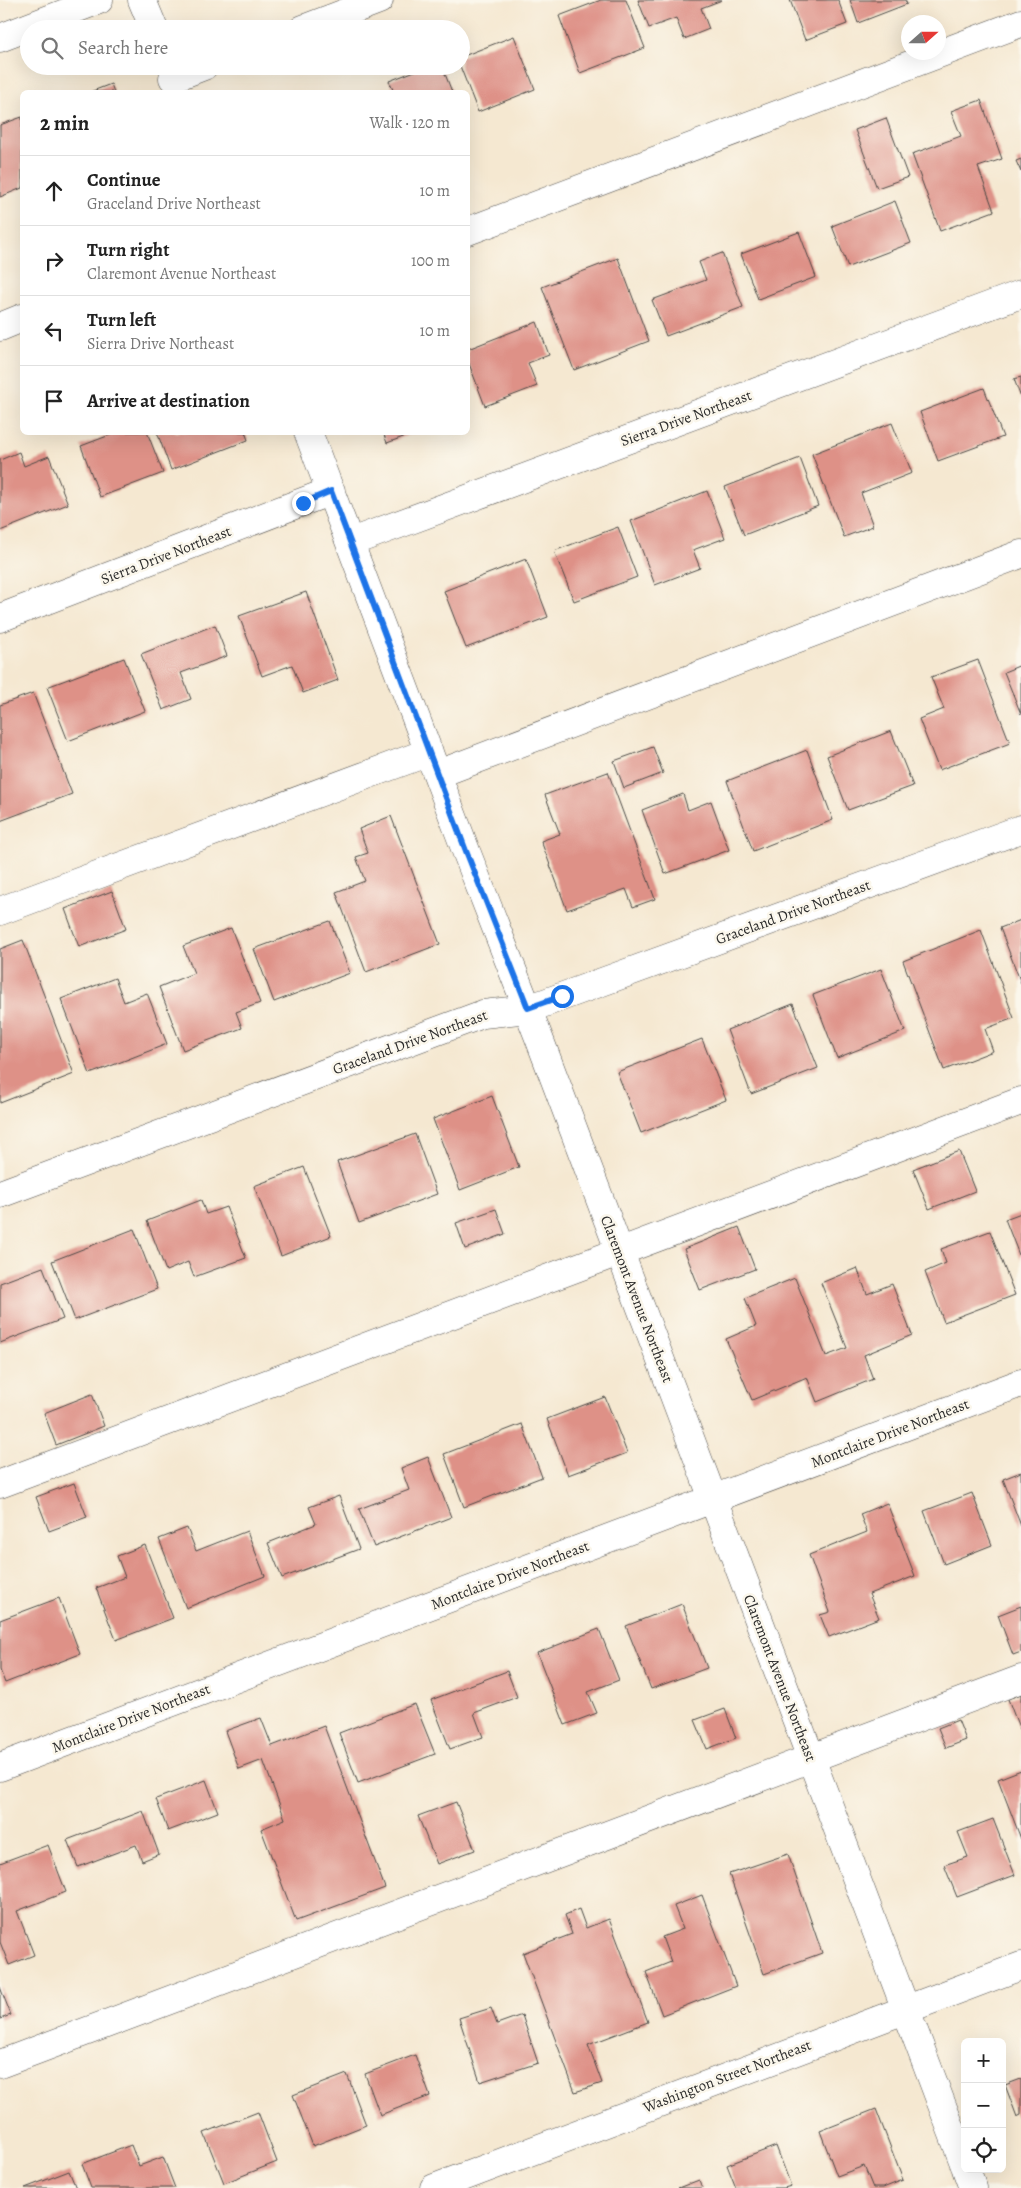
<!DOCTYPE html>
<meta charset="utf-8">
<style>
:root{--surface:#fff;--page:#f6f6f6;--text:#222;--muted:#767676;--line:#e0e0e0}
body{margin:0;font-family:Alegreya,serif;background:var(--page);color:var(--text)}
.controls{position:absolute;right:15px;bottom:15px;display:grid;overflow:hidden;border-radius:8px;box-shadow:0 5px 20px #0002}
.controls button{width:45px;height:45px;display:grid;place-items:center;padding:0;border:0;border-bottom:1px solid var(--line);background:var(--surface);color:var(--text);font:25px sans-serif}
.compass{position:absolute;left:901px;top:15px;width:45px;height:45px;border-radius:50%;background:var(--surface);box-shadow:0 5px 20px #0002;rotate:69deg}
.stop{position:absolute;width:15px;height:15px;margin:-11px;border:4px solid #1a73e8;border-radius:50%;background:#fff}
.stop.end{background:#1a73e8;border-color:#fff;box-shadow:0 1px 5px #0008}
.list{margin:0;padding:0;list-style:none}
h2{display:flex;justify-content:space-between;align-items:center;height:65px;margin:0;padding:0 20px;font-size:21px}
h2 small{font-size:16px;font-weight:400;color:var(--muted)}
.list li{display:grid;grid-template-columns:32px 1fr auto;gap:15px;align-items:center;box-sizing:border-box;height:70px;padding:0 20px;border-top:1px solid var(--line)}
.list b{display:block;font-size:19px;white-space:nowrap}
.list p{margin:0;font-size:16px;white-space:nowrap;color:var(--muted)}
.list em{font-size:16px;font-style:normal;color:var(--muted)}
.icon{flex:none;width:28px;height:28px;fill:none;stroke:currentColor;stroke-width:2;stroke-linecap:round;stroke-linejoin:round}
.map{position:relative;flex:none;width:1021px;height:2188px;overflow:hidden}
.search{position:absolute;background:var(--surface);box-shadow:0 5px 20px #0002;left:20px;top:20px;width:450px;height:55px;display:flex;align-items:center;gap:12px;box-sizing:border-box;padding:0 18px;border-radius:28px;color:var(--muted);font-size:19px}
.panel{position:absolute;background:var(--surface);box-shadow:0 5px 20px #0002;left:20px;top:90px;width:450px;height:345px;border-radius:8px}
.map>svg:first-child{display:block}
.building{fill:#de9187}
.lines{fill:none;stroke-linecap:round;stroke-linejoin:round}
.minor-casing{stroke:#494744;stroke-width:29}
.minor{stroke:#fff;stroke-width:28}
.route{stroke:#1a73e8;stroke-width:6}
.labels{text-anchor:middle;stroke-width:5;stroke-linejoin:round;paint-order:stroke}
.street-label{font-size:15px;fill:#2b2b2b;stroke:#fbf7ec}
</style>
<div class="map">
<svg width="1021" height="2188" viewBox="0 0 1021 2188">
<rect width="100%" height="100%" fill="#fbf7ec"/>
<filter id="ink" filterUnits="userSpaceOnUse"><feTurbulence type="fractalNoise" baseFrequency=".02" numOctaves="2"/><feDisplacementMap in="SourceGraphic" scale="10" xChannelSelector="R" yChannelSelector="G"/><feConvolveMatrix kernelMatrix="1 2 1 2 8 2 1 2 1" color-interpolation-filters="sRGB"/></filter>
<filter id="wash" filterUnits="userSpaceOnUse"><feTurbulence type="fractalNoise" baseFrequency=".0096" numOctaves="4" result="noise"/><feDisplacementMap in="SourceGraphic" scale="20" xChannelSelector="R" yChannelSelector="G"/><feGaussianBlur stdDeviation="1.12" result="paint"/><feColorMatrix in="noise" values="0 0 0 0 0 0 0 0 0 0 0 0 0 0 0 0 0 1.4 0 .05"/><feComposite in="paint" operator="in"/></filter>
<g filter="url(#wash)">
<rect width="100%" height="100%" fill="#f5e8d1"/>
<g id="blocks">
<path class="building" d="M601,0H626L645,48L580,73L559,16Z
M638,0H722L701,8L709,29L684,39L676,18L649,28Z
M790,0H838L847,24L805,40Z
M850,0H905L907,4L858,23Z
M514,36L535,89L478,112L460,66L461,57Z
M428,66H442L452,92H394L389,81Z
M111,84L114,92H90Z
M981,100L1002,159L978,167L994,211L940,231L912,154L961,136L951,111Z
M22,117V188L0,197V125Z
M886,118L908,177L877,188L855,130Z
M1021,159V172L1016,161Z
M895,201L911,243L848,267L832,226Z
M799,232L816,277L758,299L741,254Z
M722,253L743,307L666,336L652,300L706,280L699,262Z
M618,258L649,341L574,370L542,287Z
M537,322L549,355L528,363L537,386L485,406L468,361V349Z
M1021,377V398L1014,379Z
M984,388L1003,437L938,461L920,412Z
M892,423L912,473L861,493L873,526L844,537L812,454Z
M118,432H147L163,473L100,497L81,446Z
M157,432H245L248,440L171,470Z
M383,432H414V433L387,443Z
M19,452L24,466L49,456L68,504L0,531V460Z
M800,458L818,506L744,535L725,487Z
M707,491L725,538L693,550L700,568L655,585L631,521Z
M618,527L637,577L574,601L554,551Z
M526,559L548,617L466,648L444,591Z
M306,592L338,680L303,693L292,665L262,676L239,616Z
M215,625L227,656L181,673L191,699L163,710L141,654Z
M124,658L145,711L68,741L47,687Z
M978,660L1010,743L939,770L919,719L944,709L931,677Z
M1021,665V714L1004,672Z
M33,693L72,794L0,821V705Z
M891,731L913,786L848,810L827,756Z
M653,747L663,773L624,788L614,761Z
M807,750L833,820L753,851L727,781Z
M608,772L655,899L633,907L626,889L567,910L541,841L560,834L545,795Z
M683,794L688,810L711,801L729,850L665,874L642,810Z
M391,816L440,944L366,972L336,892L365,881L356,857L368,853L359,829Z
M112,891L126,929L79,947L65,909Z
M1021,920V983L1000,928Z
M330,921L350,973L274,1002L254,949Z
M231,928L260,1003L236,1012L242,1028L183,1050L159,987L194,973L183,946Z
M981,930L1014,1018L985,1029L993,1051L944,1070L903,961Z
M23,940L74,1074L0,1103V949Z
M881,969L905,1031L837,1058L813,995Z
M115,978L124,1002L147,993L167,1044L90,1074L61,999Z
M793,1004L818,1068L751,1094L727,1030Z
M702,1039L726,1100L641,1133L617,1072Z
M492,1096L519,1167L460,1190L433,1119Z
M415,1134L437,1194L359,1223L337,1162Z
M959,1151L975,1191L929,1209L913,1169Z
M304,1167L331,1236L281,1256L254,1186Z
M201,1200L206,1214L226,1207L246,1258L194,1277L188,1262L166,1271L147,1221Z
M496,1209L505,1234L465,1249L456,1223Z
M1021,1213V1260L1005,1219Z
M739,1227L755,1269L700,1290L684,1249Z
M134,1229L157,1289L75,1320L52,1261Z
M990,1231L1015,1295L944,1322L925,1272L946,1263L941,1249Z
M43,1267L63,1319L0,1343V1283Z
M857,1268L867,1294L892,1284L912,1335L864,1355L873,1379L817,1402L807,1377L752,1400L726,1339L756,1326L745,1298L795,1278L826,1356L847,1348L821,1283Z
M92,1394L104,1426L56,1445L44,1413Z
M605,1397L627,1453L568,1475L547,1419Z
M522,1424L542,1477L464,1507L444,1454Z
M428,1457L451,1517L374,1547L359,1509L409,1490L401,1468Z
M1021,1472V1526L1003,1479Z
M74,1483L87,1517L49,1531L36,1497Z
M972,1493L992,1545L944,1564L924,1511Z
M339,1496L359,1549L282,1578L268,1543L316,1524L309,1507Z
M887,1503L915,1576L869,1594L879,1618L829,1637L820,1615L830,1612L809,1555L867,1532L860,1514Z
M187,1528L196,1551L247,1531L265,1576L186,1608L159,1539Z
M145,1545L173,1618L116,1640L96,1588L125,1577L117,1556Z
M59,1598L80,1654L5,1683L0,1670V1620Z
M682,1604L707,1668L651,1689L626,1626Z
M1021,1606V1652L1013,1655L998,1615Z
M599,1629L619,1680L588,1692L597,1713L565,1725L537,1653Z
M507,1671L517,1697L474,1713L483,1737L450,1749L431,1700Z
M1021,1694V1733L1008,1699Z
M415,1704L435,1754L358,1783L339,1733Z
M725,1709L736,1738L707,1749L695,1720Z
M261,1718L272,1746L324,1726L385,1888L296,1921L261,1829L285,1819L263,1760L239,1769L225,1731Z
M958,1720L966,1740L946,1748L938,1728Z
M1021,1770V1839L998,1779Z
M206,1780L218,1812L168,1831L156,1799Z
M456,1802L475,1850L437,1864L418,1816Z
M143,1811L159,1854L142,1861L136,1845L78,1867L67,1840Z
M993,1819L1015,1875L957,1897L944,1865L968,1857L958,1832Z
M48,1845L66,1892L17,1911L34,1955L9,1965L0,1942V1863Z
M788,1854L822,1953L764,1974L729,1874Z
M702,1895L736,1986L662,2015L646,1972L671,1962L662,1937L683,1929L674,1906Z
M579,1909L586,1928L609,1919L648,2022L588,2045L602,2083L575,2092L523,1953L572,1934L565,1915Z
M0,1987L11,2015L0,2019Z
M491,2008L497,2024L522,2015L538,2063L480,2082L459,2018Z
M415,2055L430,2096L380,2115L365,2074Z
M347,2074L366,2125L313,2146L293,2095Z
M1021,2079V2115L1017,2117L1005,2085Z
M876,2109L903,2180L883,2188H873L864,2166L837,2176L820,2131Z
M258,2112L277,2162L224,2183L204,2133Z
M131,2145L139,2166L163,2157L175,2188H91L82,2164Z
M776,2146L791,2186L784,2188H736L727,2165Z
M69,2171L76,2188H25Z
M699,2180L702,2188H678Z"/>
</g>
</g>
<g filter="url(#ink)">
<use href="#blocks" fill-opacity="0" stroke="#494744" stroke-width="1"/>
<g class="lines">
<defs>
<path id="minor" d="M142,0L154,29
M303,29L379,0
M0,38L99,0
M173,78L204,66
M468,231L1021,23
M0,327L22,318
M308,432L466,851L539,1038L965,2166
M351,542L1021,294
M0,618L331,491
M438,774L1021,554
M0,911L429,752
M0,1194L483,1014L528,1009L1021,829
M0,1484L1021,1101
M0,1767L1021,1383
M0,2064L1021,1679
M966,2169L973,2188
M434,2188L1021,1966"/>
</defs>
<use href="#minor" class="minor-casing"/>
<use href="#minor" class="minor"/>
</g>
</g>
<g class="lines" filter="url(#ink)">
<path class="route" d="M303,503L331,491L466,851L528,1008L562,996"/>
</g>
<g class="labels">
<g class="street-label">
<text transform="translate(686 418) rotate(-20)" y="5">Sierra Drive Northeast</text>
<text transform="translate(166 555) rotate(-21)" y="5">Sierra Drive Northeast</text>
<text transform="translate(793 912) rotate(-20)" y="5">Graceland Drive Northeast</text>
<text transform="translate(410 1042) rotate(-20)" y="5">Graceland Drive Northeast</text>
<text transform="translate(637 1299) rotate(69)" y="5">Claremont Avenue Northeast</text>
<text transform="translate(890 1433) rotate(-21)" y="5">Montclaire Drive Northeast</text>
<text transform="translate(510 1575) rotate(-21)" y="5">Montclaire Drive Northeast</text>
<text transform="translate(780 1678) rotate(69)" y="5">Claremont Avenue Northeast</text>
<text transform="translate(131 1718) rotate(-21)" y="5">Montclaire Drive Northeast</text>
<text transform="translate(727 2076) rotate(-21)" y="5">Washington Street Northeast</text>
</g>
</g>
</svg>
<div class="controls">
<button>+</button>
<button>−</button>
<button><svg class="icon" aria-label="locate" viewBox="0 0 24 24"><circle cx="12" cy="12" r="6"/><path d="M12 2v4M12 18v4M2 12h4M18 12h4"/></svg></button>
</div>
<svg class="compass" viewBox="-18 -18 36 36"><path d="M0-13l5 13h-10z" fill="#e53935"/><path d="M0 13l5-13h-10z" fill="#767676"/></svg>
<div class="stop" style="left:562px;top:996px"></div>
<div class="stop end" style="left:303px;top:503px"></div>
<div class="search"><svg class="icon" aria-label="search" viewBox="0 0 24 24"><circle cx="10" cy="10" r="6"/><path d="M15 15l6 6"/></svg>Search here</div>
<section class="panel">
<h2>2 min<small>Walk · 120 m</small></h2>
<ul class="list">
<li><svg class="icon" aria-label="ahead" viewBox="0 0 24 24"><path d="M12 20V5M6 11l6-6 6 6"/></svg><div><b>Continue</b><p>Graceland Drive Northeast</p></div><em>10 m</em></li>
<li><svg class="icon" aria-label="right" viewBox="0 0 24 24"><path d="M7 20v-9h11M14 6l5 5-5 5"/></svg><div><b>Turn right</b><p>Claremont Avenue Northeast</p></div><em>100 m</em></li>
<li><svg class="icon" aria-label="left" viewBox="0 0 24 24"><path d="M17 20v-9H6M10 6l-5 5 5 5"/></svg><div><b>Turn left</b><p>Sierra Drive Northeast</p></div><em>10 m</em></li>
<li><svg class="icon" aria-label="arrive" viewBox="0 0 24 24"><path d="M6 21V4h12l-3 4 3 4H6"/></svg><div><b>Arrive at destination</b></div></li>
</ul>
</section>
</div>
